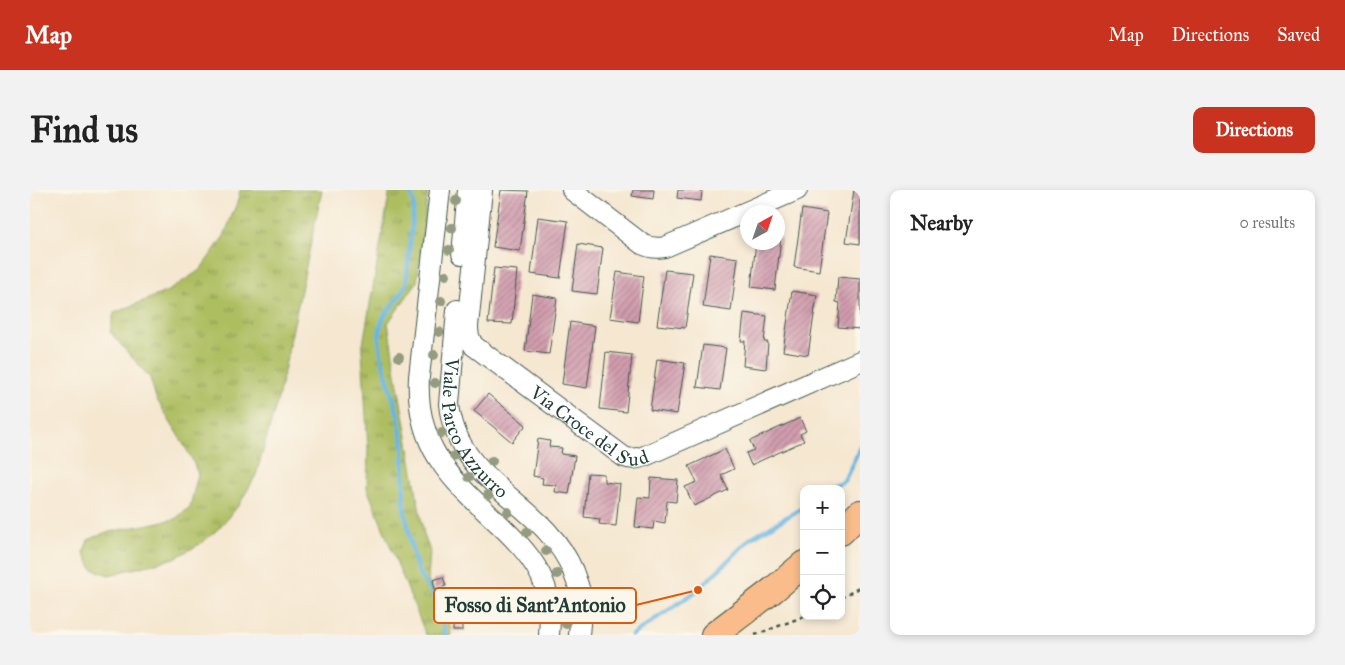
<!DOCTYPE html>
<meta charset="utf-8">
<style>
:root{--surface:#fff;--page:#f2f2f2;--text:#222;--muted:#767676;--line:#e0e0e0;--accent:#c8321e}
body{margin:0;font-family:"IM FELL Great Primer",serif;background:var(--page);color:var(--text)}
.controls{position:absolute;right:15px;bottom:15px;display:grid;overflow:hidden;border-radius:10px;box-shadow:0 2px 8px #0003}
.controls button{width:45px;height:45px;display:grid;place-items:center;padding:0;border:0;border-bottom:1px solid var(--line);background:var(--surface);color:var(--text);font:25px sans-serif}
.compass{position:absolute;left:710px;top:15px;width:45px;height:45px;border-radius:50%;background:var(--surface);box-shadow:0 2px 8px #0003;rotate:40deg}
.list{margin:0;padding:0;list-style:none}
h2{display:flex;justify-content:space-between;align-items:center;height:65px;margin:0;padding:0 20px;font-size:21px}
h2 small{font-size:16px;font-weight:400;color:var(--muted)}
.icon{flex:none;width:28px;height:28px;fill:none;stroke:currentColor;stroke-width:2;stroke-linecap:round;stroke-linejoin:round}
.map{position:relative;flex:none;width:830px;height:445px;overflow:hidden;border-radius:10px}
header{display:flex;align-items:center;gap:30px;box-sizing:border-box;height:70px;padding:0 25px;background:var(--accent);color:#fff}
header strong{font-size:24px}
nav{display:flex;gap:28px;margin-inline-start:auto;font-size:18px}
.intro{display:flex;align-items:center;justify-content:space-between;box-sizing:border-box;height:120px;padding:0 30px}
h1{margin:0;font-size:35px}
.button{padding:12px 22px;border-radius:10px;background:var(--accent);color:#fff;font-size:18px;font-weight:700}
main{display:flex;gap:30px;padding:0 30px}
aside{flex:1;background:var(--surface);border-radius:10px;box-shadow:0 2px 8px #0003}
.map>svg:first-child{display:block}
.grass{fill:url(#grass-tufts);stroke:#667e4a}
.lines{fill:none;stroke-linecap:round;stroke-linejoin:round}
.stream{stroke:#67b6e1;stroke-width:4.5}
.building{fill:url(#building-hatch)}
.minor-casing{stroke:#3f564b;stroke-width:22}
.major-casing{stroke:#3f564b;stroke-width:28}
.path{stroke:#3f564b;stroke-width:2.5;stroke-dasharray:4 4;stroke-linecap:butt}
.minor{stroke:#fff;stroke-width:20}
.major{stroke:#f9bc8a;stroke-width:26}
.tree{fill:#939b80}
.labels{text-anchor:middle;stroke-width:4;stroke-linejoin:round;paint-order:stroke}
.street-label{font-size:19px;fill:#1f3d34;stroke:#fbf7ec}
.leader{fill:none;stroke:#de580e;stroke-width:2}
.callout-dot{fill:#de580e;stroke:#fbf7ec;stroke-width:2}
.callout{fill:#fbf7ec;stroke:#de580e;stroke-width:2}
.callout-label{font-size:20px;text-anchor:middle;font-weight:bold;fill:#1f3d34}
</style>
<header>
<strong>Map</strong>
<nav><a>Map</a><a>Directions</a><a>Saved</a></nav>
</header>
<div class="intro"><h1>Find us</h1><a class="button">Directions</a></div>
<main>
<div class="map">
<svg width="830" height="445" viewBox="0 0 830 445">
<defs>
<pattern id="grass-tufts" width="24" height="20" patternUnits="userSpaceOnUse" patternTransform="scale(1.25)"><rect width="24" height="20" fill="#adbe61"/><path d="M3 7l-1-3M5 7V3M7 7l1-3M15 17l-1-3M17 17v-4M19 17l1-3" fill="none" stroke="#8c9c51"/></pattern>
<pattern id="building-hatch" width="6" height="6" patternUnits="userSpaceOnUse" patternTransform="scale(1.25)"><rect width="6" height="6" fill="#d29daf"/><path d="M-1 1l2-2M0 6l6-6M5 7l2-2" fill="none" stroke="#aa818f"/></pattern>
</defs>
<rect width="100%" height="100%" fill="#fbf7ec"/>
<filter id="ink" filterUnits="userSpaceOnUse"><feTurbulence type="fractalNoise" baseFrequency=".02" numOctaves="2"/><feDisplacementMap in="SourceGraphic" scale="10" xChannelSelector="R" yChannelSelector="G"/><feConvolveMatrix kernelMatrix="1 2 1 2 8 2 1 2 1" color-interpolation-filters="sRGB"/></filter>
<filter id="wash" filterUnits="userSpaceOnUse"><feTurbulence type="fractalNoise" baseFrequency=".0096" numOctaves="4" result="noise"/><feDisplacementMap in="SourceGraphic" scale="20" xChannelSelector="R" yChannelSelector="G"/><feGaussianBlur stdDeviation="1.12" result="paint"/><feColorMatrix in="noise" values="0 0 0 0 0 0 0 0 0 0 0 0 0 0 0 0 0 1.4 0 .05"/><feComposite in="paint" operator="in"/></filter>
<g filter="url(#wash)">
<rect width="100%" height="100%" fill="#f5e7d0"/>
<path class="grass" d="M210,0H292L249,205L226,285L209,315L187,340L170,354L145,368L79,385L62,379L54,362L58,350L74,343L145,329L160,317L168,284L161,267L126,208L120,188L80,142L84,123L138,101L170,80L194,46L208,10Z
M360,0H398L387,92L358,133L366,184L394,345L400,361L398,390L419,426L421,445H396L337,298L338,259L332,160Z"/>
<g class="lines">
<path class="stream" d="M379,0L384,13L376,94L371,104L354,126L350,137L349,149L352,170L368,225L371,244L373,256L374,317L384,368L390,386L406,407L410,418L415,445
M792,299L814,291L830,257
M602,445L668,400L721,348L774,317"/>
</g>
<g id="blocks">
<path class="building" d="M471,0L498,1L490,61L463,57Z
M603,0H624L623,9L602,6Z
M648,0H672L671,11L647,8Z
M824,0H830V54L816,52Z
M772,19L797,23L789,81L764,77Z
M508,27L538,31L530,88L501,84Z
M748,47H751L745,100L721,97L726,52H748Z
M548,54L573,58L567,104L542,101Z
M680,64L708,68L701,121L673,117Z
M464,78L487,80L482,134L458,133Z
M635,80L663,83L655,138L627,135Z
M587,82L614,86L608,132L580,128Z
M808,87L830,89V139L808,137L810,113L806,112Z
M762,101L787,105L778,165L753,161Z
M502,104L527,108L519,164L495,161Z
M714,123L737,126L734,152H738L736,179L713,176L715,151H711Z
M540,132L565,136L557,198L532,194Z
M673,155L696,158L690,200L667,197Z
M576,162L602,165L596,222L570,219Z
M627,169L655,173L647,224L620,220Z
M458,204L496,235L482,252L444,221Z
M770,228L776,241L770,244L774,251L721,275L716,263L724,260L720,251Z
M508,249L520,251L519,257L532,258L531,264L545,266L539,304L525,302L526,295L512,294L513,288L503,286Z
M695,259L704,279L691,285L698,300L664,316L655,297L667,292L659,276Z
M558,283L574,284V292L590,294L586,336L569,334L570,329L554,327Z
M621,288L648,290L646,312L637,311L635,333L624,331L623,339L605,337L608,307L620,308Z
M413,387L416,396L405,399L403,390Z
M423,436H432V441H423Z"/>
</g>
</g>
<g filter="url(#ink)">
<use href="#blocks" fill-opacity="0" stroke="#3f564b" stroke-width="1"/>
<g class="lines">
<defs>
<g id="minor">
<path d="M410,0L389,187C385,258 422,290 470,335C491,355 512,377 518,407C521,419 520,432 519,445"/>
<path id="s1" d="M452,0L438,136C438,144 439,149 444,156L594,267C602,270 609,269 617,265L830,171"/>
<path d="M542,0L612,54C620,58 626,59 635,57L767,0"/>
<path d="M432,64L438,0"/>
<path id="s2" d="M427,120L419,214C427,295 515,312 543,381C546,390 550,398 551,407C552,420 550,432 549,445"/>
</g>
<path id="major" d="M811,342L830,323
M684,445L743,400L774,374"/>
</defs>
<use href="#minor" class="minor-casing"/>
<use href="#major" class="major-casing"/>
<path class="path" d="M811,408L830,397
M725,445L775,426"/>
<use href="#minor" class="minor"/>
<use href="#major" class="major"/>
</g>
<g class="tree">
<circle cx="426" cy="11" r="5"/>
<circle cx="422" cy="38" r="5"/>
<circle cx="419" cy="60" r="5"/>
<circle cx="416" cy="85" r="5"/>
<circle cx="411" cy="111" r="5"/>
<circle cx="409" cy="142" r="5"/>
<circle cx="404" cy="165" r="5"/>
<circle cx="369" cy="167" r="5"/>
<circle cx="405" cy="193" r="5"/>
<circle cx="412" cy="243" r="5"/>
<circle cx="424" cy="266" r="5"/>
<circle cx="462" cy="271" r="5"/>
<circle cx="439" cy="287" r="5"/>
<circle cx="458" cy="305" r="5"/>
<circle cx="478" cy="322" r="5"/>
<circle cx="497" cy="342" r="5"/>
<circle cx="516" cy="361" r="5"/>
<circle cx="527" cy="384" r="5"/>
<circle cx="536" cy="434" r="5"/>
</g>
</g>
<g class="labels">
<g class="street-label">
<text dy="7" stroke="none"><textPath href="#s1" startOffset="300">Via Croce del Sud</textPath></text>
<text dy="7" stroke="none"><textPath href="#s2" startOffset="126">Viale Parco Azzurro</textPath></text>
</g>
</g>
<path class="leader" d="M668 400L606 415"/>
<circle class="callout-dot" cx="668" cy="400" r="5"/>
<rect class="callout" x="404" y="398" width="202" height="35" rx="5"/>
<g class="callout-label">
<text x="505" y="422">Fosso di Sant'Antonio</text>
</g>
</svg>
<div class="controls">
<button>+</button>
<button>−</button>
<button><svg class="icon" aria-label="locate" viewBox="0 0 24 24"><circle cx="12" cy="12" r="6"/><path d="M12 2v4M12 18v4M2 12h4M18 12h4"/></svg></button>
</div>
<svg class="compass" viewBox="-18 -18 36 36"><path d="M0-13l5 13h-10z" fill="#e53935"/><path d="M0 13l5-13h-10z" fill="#767676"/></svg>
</div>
<aside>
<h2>Nearby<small>0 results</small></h2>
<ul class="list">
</ul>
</aside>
</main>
